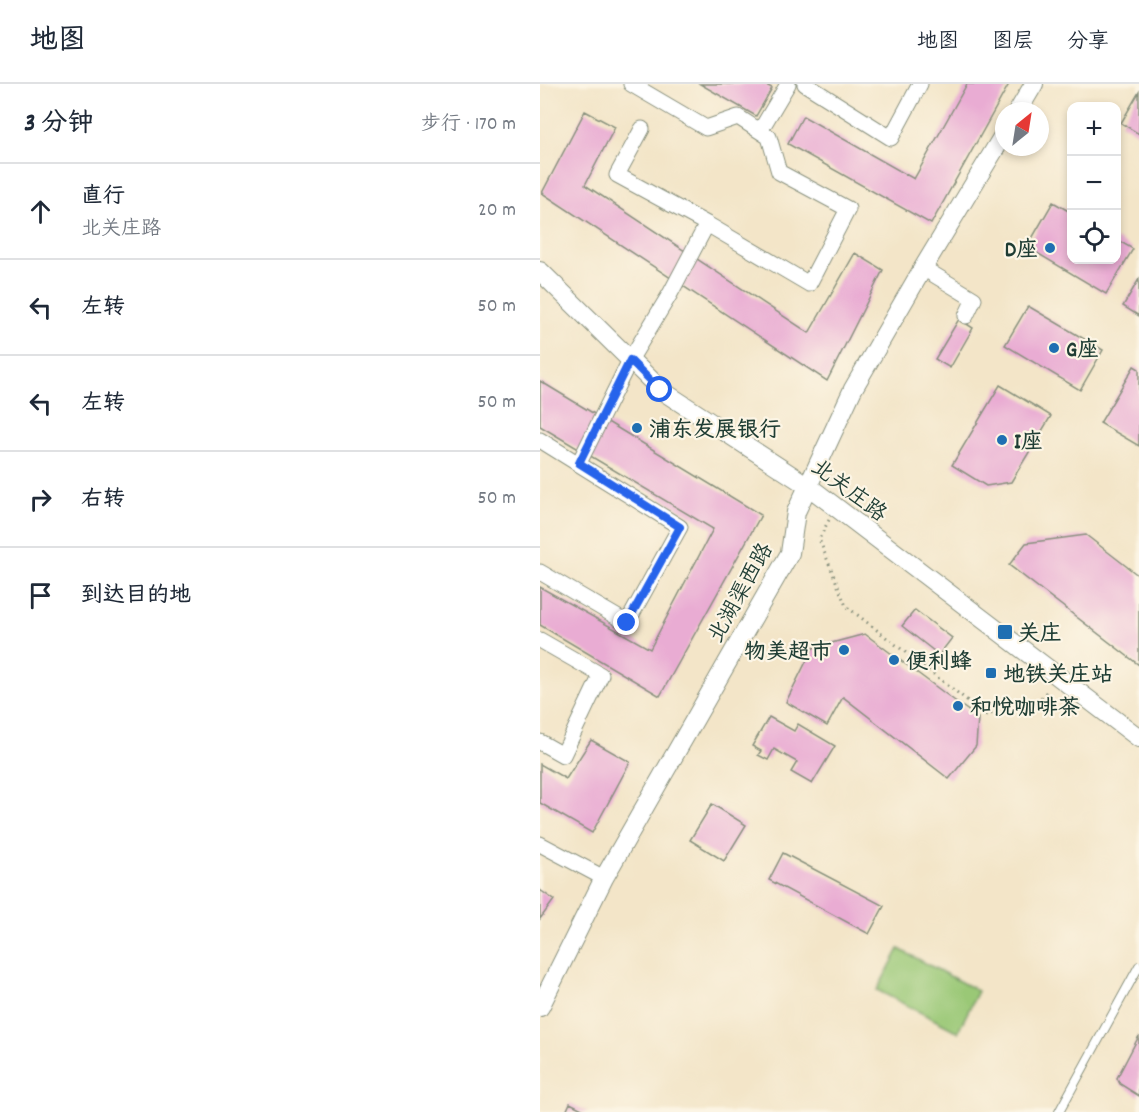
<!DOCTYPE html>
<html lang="zh">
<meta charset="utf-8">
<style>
:root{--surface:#fff;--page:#f6f6f7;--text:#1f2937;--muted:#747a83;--line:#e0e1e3}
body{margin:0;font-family:Dekko,"LXGW WenKai TC",sans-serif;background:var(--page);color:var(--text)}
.controls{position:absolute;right:18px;top:18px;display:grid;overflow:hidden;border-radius:12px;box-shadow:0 3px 9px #0003}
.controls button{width:54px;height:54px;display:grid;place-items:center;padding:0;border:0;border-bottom:2px solid var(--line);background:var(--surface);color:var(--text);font:30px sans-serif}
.compass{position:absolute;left:455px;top:18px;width:54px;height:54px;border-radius:50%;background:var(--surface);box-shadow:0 3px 9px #0003;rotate:30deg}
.stop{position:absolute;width:18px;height:18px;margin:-14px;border:4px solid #2563eb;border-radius:50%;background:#fff}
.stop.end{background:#2563eb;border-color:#fff;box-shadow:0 2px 6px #0008}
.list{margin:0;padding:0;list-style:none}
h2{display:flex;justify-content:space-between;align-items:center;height:78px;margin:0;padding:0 24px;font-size:26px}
h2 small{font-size:20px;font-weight:400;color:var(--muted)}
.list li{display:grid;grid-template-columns:39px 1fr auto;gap:18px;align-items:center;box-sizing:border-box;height:96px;padding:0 24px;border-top:2px solid var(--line)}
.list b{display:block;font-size:22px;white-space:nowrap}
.list p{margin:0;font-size:20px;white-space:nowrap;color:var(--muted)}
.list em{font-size:20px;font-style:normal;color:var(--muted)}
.icon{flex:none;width:33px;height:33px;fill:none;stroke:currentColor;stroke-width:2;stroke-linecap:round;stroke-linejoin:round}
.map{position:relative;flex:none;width:599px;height:1028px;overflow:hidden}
header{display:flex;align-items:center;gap:36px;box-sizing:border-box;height:84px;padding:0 30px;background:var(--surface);border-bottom:2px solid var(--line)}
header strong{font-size:28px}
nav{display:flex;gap:33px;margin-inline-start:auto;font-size:21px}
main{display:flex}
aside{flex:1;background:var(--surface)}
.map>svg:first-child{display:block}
.green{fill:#9ac876;stroke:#5c8255;stroke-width:1.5}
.building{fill:#e9acd3}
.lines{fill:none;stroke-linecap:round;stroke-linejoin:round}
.service-casing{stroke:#89917e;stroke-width:10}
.minor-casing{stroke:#89917e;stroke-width:17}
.tertiary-casing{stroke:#89917e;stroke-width:20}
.path{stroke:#89917e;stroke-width:3;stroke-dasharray:1.5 4.5;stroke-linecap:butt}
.service{stroke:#fff;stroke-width:8}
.minor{stroke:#fff;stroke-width:15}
.tertiary{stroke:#fff;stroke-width:18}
.route{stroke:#2563eb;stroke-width:8}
.poi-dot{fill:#1f6fb2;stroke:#fcf5e5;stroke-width:2}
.labels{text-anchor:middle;stroke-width:4.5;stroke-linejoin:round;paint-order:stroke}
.poi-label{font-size:22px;font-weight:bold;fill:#1f3d34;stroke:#fcf5e5;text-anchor:start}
.street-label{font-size:22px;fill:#1f3d34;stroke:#fcf5e5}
</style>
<header>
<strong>地图</strong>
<nav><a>地图</a><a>图层</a><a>分享</a></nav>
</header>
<main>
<aside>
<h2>3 分钟<small>步行 · 170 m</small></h2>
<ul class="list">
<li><svg class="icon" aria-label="ahead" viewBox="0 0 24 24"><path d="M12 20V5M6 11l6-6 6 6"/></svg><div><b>直行</b><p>北关庄路</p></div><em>20 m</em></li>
<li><svg class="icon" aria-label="left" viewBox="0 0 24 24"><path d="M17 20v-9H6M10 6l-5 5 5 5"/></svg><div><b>左转</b></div><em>50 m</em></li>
<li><svg class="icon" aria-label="left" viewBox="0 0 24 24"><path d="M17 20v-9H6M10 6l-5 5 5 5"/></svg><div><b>左转</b></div><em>50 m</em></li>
<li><svg class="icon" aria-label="right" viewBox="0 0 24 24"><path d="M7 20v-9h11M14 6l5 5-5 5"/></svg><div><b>右转</b></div><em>50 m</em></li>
<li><svg class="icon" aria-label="arrive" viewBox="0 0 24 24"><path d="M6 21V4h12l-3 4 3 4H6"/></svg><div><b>到达目的地</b></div></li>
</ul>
</aside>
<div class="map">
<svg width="599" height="1028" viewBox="0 0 599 1028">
<rect width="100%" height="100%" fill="#fcf5e5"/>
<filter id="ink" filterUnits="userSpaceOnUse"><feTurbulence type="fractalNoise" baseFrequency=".0167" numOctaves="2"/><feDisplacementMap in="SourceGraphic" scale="12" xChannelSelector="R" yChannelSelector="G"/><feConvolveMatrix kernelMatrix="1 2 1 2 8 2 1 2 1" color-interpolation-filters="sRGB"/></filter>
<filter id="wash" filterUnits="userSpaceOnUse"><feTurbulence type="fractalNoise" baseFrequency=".008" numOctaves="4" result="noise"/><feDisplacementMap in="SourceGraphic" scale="24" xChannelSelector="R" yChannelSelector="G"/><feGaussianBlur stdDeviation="1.35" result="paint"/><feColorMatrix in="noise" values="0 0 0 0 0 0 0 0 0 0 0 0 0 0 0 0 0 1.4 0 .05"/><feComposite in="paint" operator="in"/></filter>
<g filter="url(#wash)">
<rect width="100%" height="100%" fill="#f3e5c8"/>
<path class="green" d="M359,865L438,907L418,948L337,906Z"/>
<g id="blocks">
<path class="building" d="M160,0H224L232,4L216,32Z
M427,0H469L391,140L248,60L263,32L374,95Z
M599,8V50L581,39Z
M45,27L75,43L45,101L269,249L315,169L343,186L287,297L2,109Z
M513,118L532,129V176H576V155L593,165L566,210L487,163Z
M599,195V232L583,222Z
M488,222L563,266L540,306L465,261Z
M419,235L433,244L410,284L395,275Z
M594,282L599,285V362L560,339Z
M0,297L221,431L120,612L0,541V503L110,565L173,445L0,342Z
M460,301L511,332L471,398L446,402L412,381Z
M546,451L599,492V581L469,481L486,459Z
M375,526L412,554L399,571L362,542Z
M325,550L438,634L436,662L409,695L303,613L287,642L246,618L273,564Z
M229,633L254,647L258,640L295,662L272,700L251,688L257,678L234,665L228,676L218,671L221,667L212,662Z
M51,656L90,678L52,749L0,719V680L26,695Z
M172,720L206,741L184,777L150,756Z
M243,769L344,822L329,850L229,796Z
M0,806L14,816L0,835Z
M599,952V1012L580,1000L577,994Z
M30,1019L48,1028H26Z"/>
</g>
</g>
<g filter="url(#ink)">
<use href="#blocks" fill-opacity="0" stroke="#89917e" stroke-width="1.5"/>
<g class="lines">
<defs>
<path id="service" d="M519,1028L599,882"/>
<path id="minor" d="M91,0L166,44L198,33L229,53L239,88L308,125L269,200L167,140L77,91L102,45
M265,0L351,54L380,0
M220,47L248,0
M383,184L434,215L426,232
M0,356L140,443L87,539L0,488
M39,379L90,276L130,210L167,140
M0,556L61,591L23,671L0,658
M0,760L64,794"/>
<path id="tertiary" d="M478,27L494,0
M0,187L121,306L268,402L599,654
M0,923L64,794L250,469L256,428L313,305L383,184L464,50"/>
</defs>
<use href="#service" class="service-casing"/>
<use href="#minor" class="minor-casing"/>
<use href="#tertiary" class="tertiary-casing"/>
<path class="path" d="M289,436L279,455L306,522L446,631L496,619L509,605"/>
<use href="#service" class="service"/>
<use href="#minor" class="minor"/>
<use href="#tertiary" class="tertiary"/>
</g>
</g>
<g class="lines" filter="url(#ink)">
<path class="route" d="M87,539L140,443L39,379L90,276L120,306"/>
</g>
<g class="poi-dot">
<circle cx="510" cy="164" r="6"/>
<circle cx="514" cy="264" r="6"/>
<circle cx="97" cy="344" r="6"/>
<circle cx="462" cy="356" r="6"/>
<rect x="457" y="540" width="16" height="16" rx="3"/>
<circle cx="304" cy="566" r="6"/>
<circle cx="354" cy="576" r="6"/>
<rect x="445" y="583" width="12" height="12" rx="3"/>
<circle cx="418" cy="622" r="6"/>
</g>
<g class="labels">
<g class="poi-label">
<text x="498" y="172" text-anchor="end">D座</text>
<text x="526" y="272">G座</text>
<text x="109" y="352">浦东发展银行</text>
<text x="474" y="364">I座</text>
<text x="478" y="556">关庄</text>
<text x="292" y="574" text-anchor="end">物美超市</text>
<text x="366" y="584">便利蜂</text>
<text x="463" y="597">地铁关庄站</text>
<text x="430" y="630">和悦咖啡茶</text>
</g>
<g class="street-label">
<text transform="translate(310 405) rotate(37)" y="8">北关庄路</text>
<text transform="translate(199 508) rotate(-61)" y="8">北湖渠西路</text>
</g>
</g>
</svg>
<div class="controls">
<button>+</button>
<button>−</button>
<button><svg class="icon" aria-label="locate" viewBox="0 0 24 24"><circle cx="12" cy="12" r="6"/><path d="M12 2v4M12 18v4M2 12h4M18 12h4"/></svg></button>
</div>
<svg class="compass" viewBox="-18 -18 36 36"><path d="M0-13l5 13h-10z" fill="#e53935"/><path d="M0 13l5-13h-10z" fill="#747a83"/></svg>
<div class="stop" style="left:120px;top:306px"></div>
<div class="stop end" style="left:87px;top:539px"></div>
</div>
</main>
